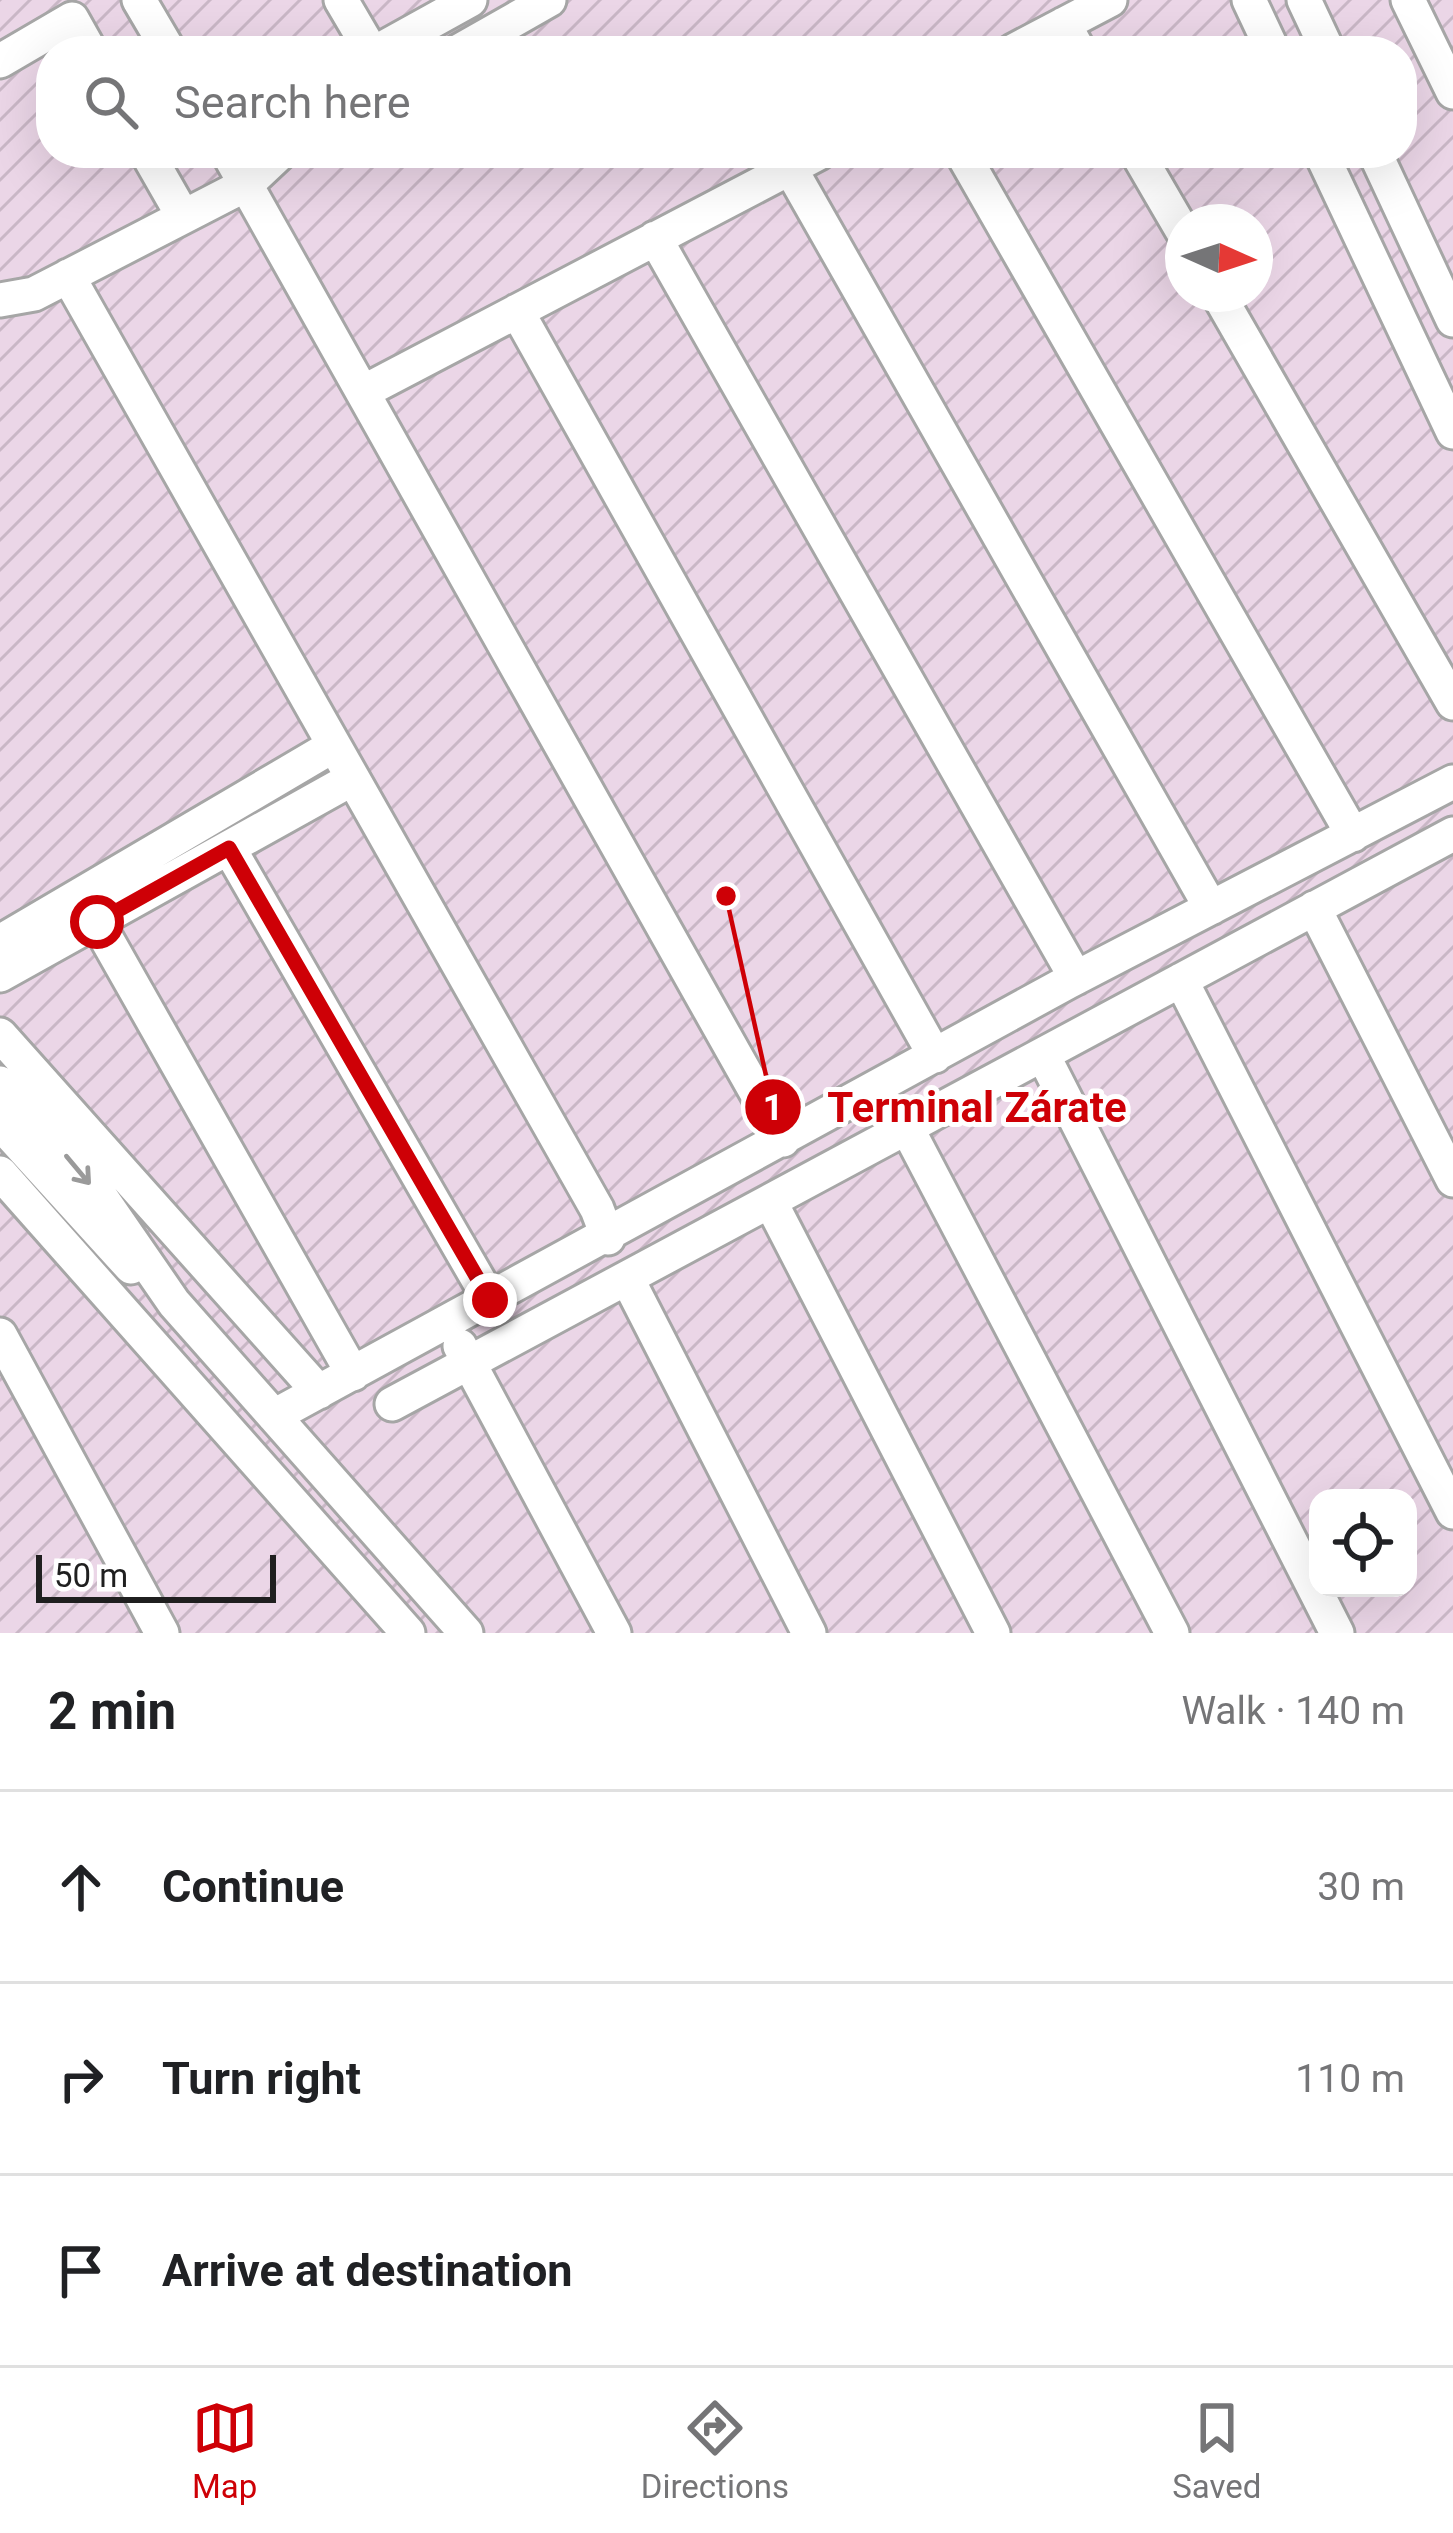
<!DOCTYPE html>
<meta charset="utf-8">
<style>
:root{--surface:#fff;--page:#f6f6f6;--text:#202124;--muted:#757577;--line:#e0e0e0;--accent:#ce0006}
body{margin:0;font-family:Roboto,sans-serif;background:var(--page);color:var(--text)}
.controls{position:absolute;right:36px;bottom:36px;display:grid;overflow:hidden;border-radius:24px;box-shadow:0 12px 48px #0002}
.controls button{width:108px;height:108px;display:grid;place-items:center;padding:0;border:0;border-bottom:3px solid var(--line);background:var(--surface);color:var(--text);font:60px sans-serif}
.compass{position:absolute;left:1165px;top:204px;width:108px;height:108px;border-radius:50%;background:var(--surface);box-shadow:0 12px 48px #0002;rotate:93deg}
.scale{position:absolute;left:36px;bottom:30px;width:240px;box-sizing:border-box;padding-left:12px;border:6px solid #1f1f1f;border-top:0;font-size:33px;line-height:42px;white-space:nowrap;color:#1f1f1f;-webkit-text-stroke:9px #fff;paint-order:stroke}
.stop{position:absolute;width:36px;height:36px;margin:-27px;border:9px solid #ce0006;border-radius:50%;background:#fff}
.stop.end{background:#ce0006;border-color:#fff;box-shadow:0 3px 12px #0008}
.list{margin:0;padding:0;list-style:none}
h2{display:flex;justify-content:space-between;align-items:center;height:156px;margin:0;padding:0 48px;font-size:51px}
h2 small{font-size:39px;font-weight:400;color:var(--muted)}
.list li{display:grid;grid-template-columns:78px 1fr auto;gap:36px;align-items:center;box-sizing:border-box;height:192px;padding:0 48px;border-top:3px solid var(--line)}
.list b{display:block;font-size:45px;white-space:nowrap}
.list em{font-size:39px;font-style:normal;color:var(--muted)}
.icon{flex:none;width:66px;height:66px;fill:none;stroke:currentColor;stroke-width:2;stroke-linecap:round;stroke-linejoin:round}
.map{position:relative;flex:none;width:1453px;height:1633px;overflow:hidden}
.search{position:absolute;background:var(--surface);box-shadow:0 12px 48px #0002;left:36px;right:36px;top:36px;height:132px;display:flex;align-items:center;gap:30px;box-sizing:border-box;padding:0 42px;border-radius:48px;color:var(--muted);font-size:45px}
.sheet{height:732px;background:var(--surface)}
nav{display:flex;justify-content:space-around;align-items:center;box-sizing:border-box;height:168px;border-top:3px solid var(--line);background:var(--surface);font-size:33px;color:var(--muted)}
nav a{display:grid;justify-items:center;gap:6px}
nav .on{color:var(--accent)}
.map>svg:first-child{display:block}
.industrial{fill:url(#industrial-furrows);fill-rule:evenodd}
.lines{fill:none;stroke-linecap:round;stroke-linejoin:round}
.minor-casing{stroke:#a6a6a6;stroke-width:39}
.minor{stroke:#fff;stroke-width:33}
.oneway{stroke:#9a9a9a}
.route{stroke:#ce0006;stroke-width:15}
.leader{fill:none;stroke:#ce0006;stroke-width:4.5}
.callout-dot{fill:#ce0006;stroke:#fff;stroke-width:4.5}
.mark-label{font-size:36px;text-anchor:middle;font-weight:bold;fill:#fff}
.callout-label{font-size:42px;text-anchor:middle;font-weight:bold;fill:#ce0006;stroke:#fff;stroke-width:10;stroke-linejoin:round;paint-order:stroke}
</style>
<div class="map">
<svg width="1453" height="1633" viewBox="0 0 1453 1633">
<defs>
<pattern id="industrial-furrows" width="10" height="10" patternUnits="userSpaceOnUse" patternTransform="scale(3)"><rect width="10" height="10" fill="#ebd6e7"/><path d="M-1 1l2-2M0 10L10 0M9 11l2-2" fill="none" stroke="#c9b7c6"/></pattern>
</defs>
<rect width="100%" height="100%" fill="#f1ece4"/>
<path class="industrial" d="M0,0H1453V1633H0ZM51,51H1402V153H51ZM1183,222H1255V294H1183ZM1318,1498H1408V1588H1318Z"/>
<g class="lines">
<defs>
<path id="minor" d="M139,0L169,51
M341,0L371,51
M1249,0L1273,51
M1304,0L1328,51
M1408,0L1453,92
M1064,24L1079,51
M378,51L470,0
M459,51L549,0
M1013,51L1110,0
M0,61L72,19L90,51
M147,153L183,216
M228,153L783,1140
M962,153L1353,835
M1137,153L1183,232
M1321,153L1453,432
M1375,153L1453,320
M790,168L1211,908
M655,238L1076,978
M68,276L597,1209L608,1238
M1218,294L1453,703
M0,300L34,294L247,184L280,153
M517,311L935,1056
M363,392L819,153
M229,848L490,1300
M1314,908L1453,1180
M97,922L353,1374
M0,942L333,746
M0,975L352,779
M1181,980L1453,1512
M0,1035L319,1392
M1043,1055L1337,1633
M0,1083L101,1197L174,1303L466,1633
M0,1123L131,1267
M907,1128L1172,1633
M0,1173L408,1633
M770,1201L993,1633
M627,1278L809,1633
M0,1335L162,1633
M460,1346L614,1633
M392,1404L1453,834
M274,1416L1068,982L1453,782"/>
</defs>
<use href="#minor" class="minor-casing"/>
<use href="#minor" class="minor"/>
</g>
<defs><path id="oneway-shaft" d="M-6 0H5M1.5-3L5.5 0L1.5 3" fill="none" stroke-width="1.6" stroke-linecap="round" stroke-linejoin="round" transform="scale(3)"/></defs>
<use class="oneway" href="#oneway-shaft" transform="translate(78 1170) rotate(50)"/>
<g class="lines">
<path class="route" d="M97,922L229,848L490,1300"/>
</g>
<path class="leader" d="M726 896L773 1107"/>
<g class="callout-dot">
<circle cx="726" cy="896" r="12"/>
<circle cx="773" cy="1107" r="30"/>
</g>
<g class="mark-label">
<text x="773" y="1120">1</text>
</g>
<g class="callout-label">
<text x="977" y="1122">Terminal Zárate</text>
</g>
</svg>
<div class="controls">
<button><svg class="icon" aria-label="locate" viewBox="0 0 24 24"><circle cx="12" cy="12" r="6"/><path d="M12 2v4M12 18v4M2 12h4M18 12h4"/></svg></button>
</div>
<svg class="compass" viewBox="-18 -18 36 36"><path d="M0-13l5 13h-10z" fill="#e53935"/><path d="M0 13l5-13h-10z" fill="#757577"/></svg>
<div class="scale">50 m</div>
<div class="stop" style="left:97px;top:922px"></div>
<div class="stop end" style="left:490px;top:1300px"></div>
<div class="search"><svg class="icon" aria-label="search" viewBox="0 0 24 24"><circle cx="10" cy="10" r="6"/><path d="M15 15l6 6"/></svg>Search here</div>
</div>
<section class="sheet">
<h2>2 min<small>Walk · 140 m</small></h2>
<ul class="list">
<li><svg class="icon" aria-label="ahead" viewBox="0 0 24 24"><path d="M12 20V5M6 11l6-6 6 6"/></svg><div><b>Continue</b></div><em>30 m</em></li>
<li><svg class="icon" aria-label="right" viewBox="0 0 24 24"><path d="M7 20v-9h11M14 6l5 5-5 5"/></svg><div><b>Turn right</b></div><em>110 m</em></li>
<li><svg class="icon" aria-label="arrive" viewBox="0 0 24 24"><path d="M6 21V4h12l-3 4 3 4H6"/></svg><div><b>Arrive at destination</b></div></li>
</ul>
</section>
<nav>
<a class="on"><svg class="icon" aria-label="map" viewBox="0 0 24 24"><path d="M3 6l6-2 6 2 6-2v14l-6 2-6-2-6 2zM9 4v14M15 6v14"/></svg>Map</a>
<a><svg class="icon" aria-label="directions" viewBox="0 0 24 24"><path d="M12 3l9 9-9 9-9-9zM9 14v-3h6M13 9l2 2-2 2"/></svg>Directions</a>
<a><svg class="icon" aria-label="saved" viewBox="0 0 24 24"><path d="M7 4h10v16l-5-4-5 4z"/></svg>Saved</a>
</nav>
